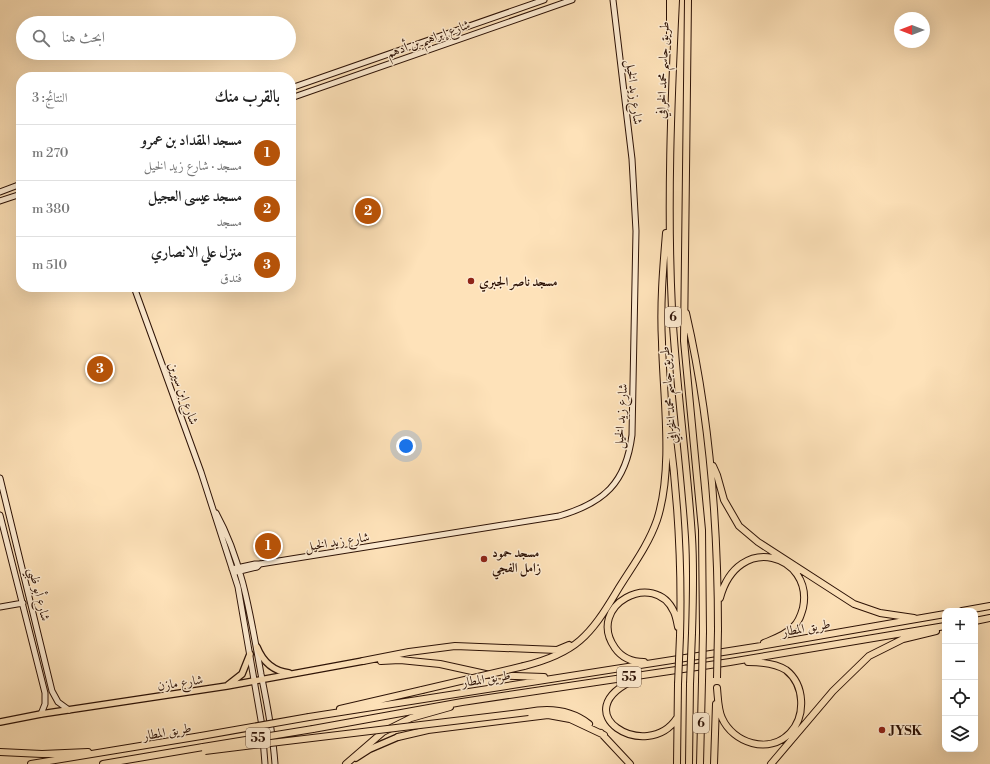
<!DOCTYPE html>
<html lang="ar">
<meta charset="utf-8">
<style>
:root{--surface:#fff;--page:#f6f6f6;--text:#222;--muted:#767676;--line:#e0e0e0;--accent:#b45309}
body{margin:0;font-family:"Libre Bodoni",Amiri,serif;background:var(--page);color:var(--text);direction:rtl}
.controls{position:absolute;right:12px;bottom:12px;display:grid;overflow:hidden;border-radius:8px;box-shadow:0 4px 16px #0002}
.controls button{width:36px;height:36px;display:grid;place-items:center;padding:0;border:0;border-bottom:1px solid var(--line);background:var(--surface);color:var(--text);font:20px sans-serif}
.compass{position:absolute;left:894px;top:12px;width:36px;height:36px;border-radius:50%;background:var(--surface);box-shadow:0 4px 16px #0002;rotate:270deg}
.you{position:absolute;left:406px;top:446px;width:14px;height:14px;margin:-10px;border:3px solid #fff;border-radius:50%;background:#1a73e8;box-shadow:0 0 0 6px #1a73e833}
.badge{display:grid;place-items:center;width:26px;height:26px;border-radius:50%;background:var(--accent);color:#fff;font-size:13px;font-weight:700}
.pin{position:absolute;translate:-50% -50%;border:2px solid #fff;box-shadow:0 1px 4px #0006}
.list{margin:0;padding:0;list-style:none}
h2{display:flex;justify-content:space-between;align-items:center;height:52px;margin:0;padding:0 16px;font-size:17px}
h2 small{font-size:13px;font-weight:400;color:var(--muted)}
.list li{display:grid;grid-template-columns:26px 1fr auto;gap:12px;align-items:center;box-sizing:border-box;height:56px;padding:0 16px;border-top:1px solid var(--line)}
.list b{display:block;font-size:15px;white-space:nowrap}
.list p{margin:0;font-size:13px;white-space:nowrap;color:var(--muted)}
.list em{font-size:13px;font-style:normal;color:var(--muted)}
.icon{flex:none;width:22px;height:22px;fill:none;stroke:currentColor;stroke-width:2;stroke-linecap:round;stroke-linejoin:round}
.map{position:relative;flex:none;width:990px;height:764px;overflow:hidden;direction:ltr}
.search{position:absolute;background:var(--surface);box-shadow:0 4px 16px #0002;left:16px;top:16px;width:280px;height:44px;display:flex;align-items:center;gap:10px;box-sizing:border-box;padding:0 14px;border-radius:22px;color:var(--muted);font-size:15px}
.panel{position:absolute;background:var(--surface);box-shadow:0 4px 16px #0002;left:16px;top:72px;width:280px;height:220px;border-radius:16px;direction:rtl}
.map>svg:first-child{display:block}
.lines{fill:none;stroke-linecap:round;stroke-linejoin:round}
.secondary-casing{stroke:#2c1105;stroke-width:7}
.primary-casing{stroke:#2c1105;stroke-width:8}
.highway-casing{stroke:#2c1105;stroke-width:8}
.secondary{stroke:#feecd2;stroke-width:5}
.primary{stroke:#fee2b9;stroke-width:5.5}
.highway{stroke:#fee2b9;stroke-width:6}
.highway-bridge-casing{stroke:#2c1105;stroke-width:8;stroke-linecap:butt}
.highway-bridge{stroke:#fee2b9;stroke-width:6}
.poi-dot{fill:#8f2418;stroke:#feecd2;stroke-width:1.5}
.labels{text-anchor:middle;stroke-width:3;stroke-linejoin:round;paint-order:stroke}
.shield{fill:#feecd2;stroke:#6b5342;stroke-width:1}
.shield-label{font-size:12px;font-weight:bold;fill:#2c1105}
.street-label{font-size:13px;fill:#2c1105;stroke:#feecd2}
.poi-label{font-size:13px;font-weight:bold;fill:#2c1105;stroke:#feecd2;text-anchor:start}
</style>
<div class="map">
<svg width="990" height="764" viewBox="0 0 990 764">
<rect width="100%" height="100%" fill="#fee2b9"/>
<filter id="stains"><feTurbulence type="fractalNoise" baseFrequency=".005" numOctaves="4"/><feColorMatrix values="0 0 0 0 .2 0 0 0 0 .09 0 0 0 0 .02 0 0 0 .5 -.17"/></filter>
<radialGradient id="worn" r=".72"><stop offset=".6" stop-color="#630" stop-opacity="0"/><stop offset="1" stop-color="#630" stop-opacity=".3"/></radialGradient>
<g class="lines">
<defs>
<path id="secondary" d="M291,88L544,0
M291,98L572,0
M0,192L21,184
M0,201L21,194
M134,287L201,472L238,587L262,726L265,764
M0,478L52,691L58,702L69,710
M216,513C243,562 251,619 261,674C267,703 273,734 275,764
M0,515L45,693V704L41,714
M232,569L255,564H260L559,516C604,503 626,483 632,435L636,231L632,159L613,0
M236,572L257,567L260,564
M0,607L23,603"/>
<path id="primary" d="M257,647C263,662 273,671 289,673
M228,685L242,674L250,654
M0,722L41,714L227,686L363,661
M356,758L370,749L398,737"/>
<path id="highway" d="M670,0V38
M676,0C671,103 667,206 672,309C676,385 687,461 692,537C694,569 693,601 692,633
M688,0L684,341L702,530L703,632
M686,313C710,417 718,523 718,630
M669,430C678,498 682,567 680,636
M713,466L717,475L724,500L739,526L758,542L854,604L880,613L914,618
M720,598C738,531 814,555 803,608C801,615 799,622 793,627C786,635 774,639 764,643
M962,611L990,606
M975,621L990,618
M363,661L409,652L455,646L557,650L569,645
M381,661L400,660L440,664L490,675L544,677
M644,662C633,662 622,658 615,648C585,605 655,569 674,612C676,616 677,622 678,627
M524,666C576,653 590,636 617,591C631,568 648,546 657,520C674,468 663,396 662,342C660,305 663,269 666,233
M636,679C561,712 647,764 677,718
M717,688C718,698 718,710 722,718C733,743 769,755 790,733C806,716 805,685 786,670C775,663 760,662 748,662
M340,709L422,690
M528,712C549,708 571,710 589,724
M309,717L755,647L945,614
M313,729L462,702L730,662L945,626
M601,733L630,764
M398,737L428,730L548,715L570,719L604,735
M0,752L42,754L88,752
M31,764L201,736
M103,764L203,747
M346,764L383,732L411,718L450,707
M677,764L678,684
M689,764L690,684
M700,764L702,681
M714,764L716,704
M771,764L833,691L869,656L903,639L936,631"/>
</defs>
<use href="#secondary" class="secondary-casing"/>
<use href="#primary" class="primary-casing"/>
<use href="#highway" class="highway-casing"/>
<use href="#secondary" class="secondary"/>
<use href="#primary" class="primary"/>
<use href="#highway" class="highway"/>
<defs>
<path id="highway-bridge" d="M717,678L718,630
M702,681L703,632
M678,684L680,636
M690,684L692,633
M422,690L524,666
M201,736L309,717
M203,747L313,729
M205,751L528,712"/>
</defs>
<use href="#highway-bridge" class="highway-bridge-casing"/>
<use href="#highway-bridge" class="highway-bridge"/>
</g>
<g class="poi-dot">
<circle cx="471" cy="281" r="4"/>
<circle cx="484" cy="559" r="4"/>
<circle cx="882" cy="730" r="4"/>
</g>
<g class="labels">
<g class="shield">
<rect x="665" y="307" width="16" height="20" rx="3"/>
<rect x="617" y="667" width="24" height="20" rx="3"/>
<rect x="693" y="713" width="16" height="20" rx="3"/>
<rect x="246" y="728" width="24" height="20" rx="3"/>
</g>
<g class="shield-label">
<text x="673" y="321">6</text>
<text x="629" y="681">55</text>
<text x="701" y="727">6</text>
<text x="258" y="742">55</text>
</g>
<g class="street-label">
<text transform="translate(428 38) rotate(-20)" y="5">شارع إبراهيم بن أدهم</text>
<text transform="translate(662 70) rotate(-88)" y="5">طريق جاسم محمد الخرافي</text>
<text transform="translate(635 92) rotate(83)" y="5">شارع زيد الخيل</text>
<text transform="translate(184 393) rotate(70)" y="5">شارع ابن سيرين</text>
<text transform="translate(668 395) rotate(-95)" y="5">طريق جاسم محمد الخرافي</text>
<text transform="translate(620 416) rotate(-86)" y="5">شارع زيد الخيل</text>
<text transform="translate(337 541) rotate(-9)" y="5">شارع زيد الخيل</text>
<text transform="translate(40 594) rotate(76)" y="5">شارع أبو ظبي</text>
<text transform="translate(806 627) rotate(-10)" y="5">طريق المطار</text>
<text transform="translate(486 678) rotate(-9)" y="5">طريق المطار</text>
<text transform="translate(180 682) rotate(-9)" y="5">شارع مازن</text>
<text transform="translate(167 731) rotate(-10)" y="5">طريق المطار</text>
</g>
<g class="poi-label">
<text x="479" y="286">مسجد ناصر الجبري</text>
<text x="492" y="557">مسجد حمود<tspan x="492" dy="15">زامل الفجي</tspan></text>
<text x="890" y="735">JYSK</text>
</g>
</g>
<rect width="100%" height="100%" filter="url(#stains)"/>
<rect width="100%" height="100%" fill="url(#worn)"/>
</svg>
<div class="controls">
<button>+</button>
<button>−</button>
<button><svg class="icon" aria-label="locate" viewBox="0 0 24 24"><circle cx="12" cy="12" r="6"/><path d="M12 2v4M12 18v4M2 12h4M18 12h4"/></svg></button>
<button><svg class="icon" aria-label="layers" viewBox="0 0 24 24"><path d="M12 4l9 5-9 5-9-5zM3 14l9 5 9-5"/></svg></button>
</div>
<svg class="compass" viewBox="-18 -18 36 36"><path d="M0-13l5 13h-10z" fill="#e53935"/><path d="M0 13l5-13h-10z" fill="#767676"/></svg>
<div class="you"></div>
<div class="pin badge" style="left:268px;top:546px">1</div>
<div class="pin badge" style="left:368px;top:211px">2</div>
<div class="pin badge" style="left:100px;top:369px">3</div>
<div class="search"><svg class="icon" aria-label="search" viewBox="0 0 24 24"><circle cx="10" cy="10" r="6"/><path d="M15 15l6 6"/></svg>ابحث هنا</div>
<section class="panel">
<h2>بالقرب منك<small>النتائج: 3</small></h2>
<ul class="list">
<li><span class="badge">1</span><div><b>مسجد المقداد بن عمرو</b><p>مسجد · شارع زيد الخيل</p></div><em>270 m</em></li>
<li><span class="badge">2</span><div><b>مسجد عيسى العجيل</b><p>مسجد</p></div><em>380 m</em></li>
<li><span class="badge">3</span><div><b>منزل علي الانصاري</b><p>فندق</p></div><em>510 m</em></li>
</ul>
</section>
</div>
